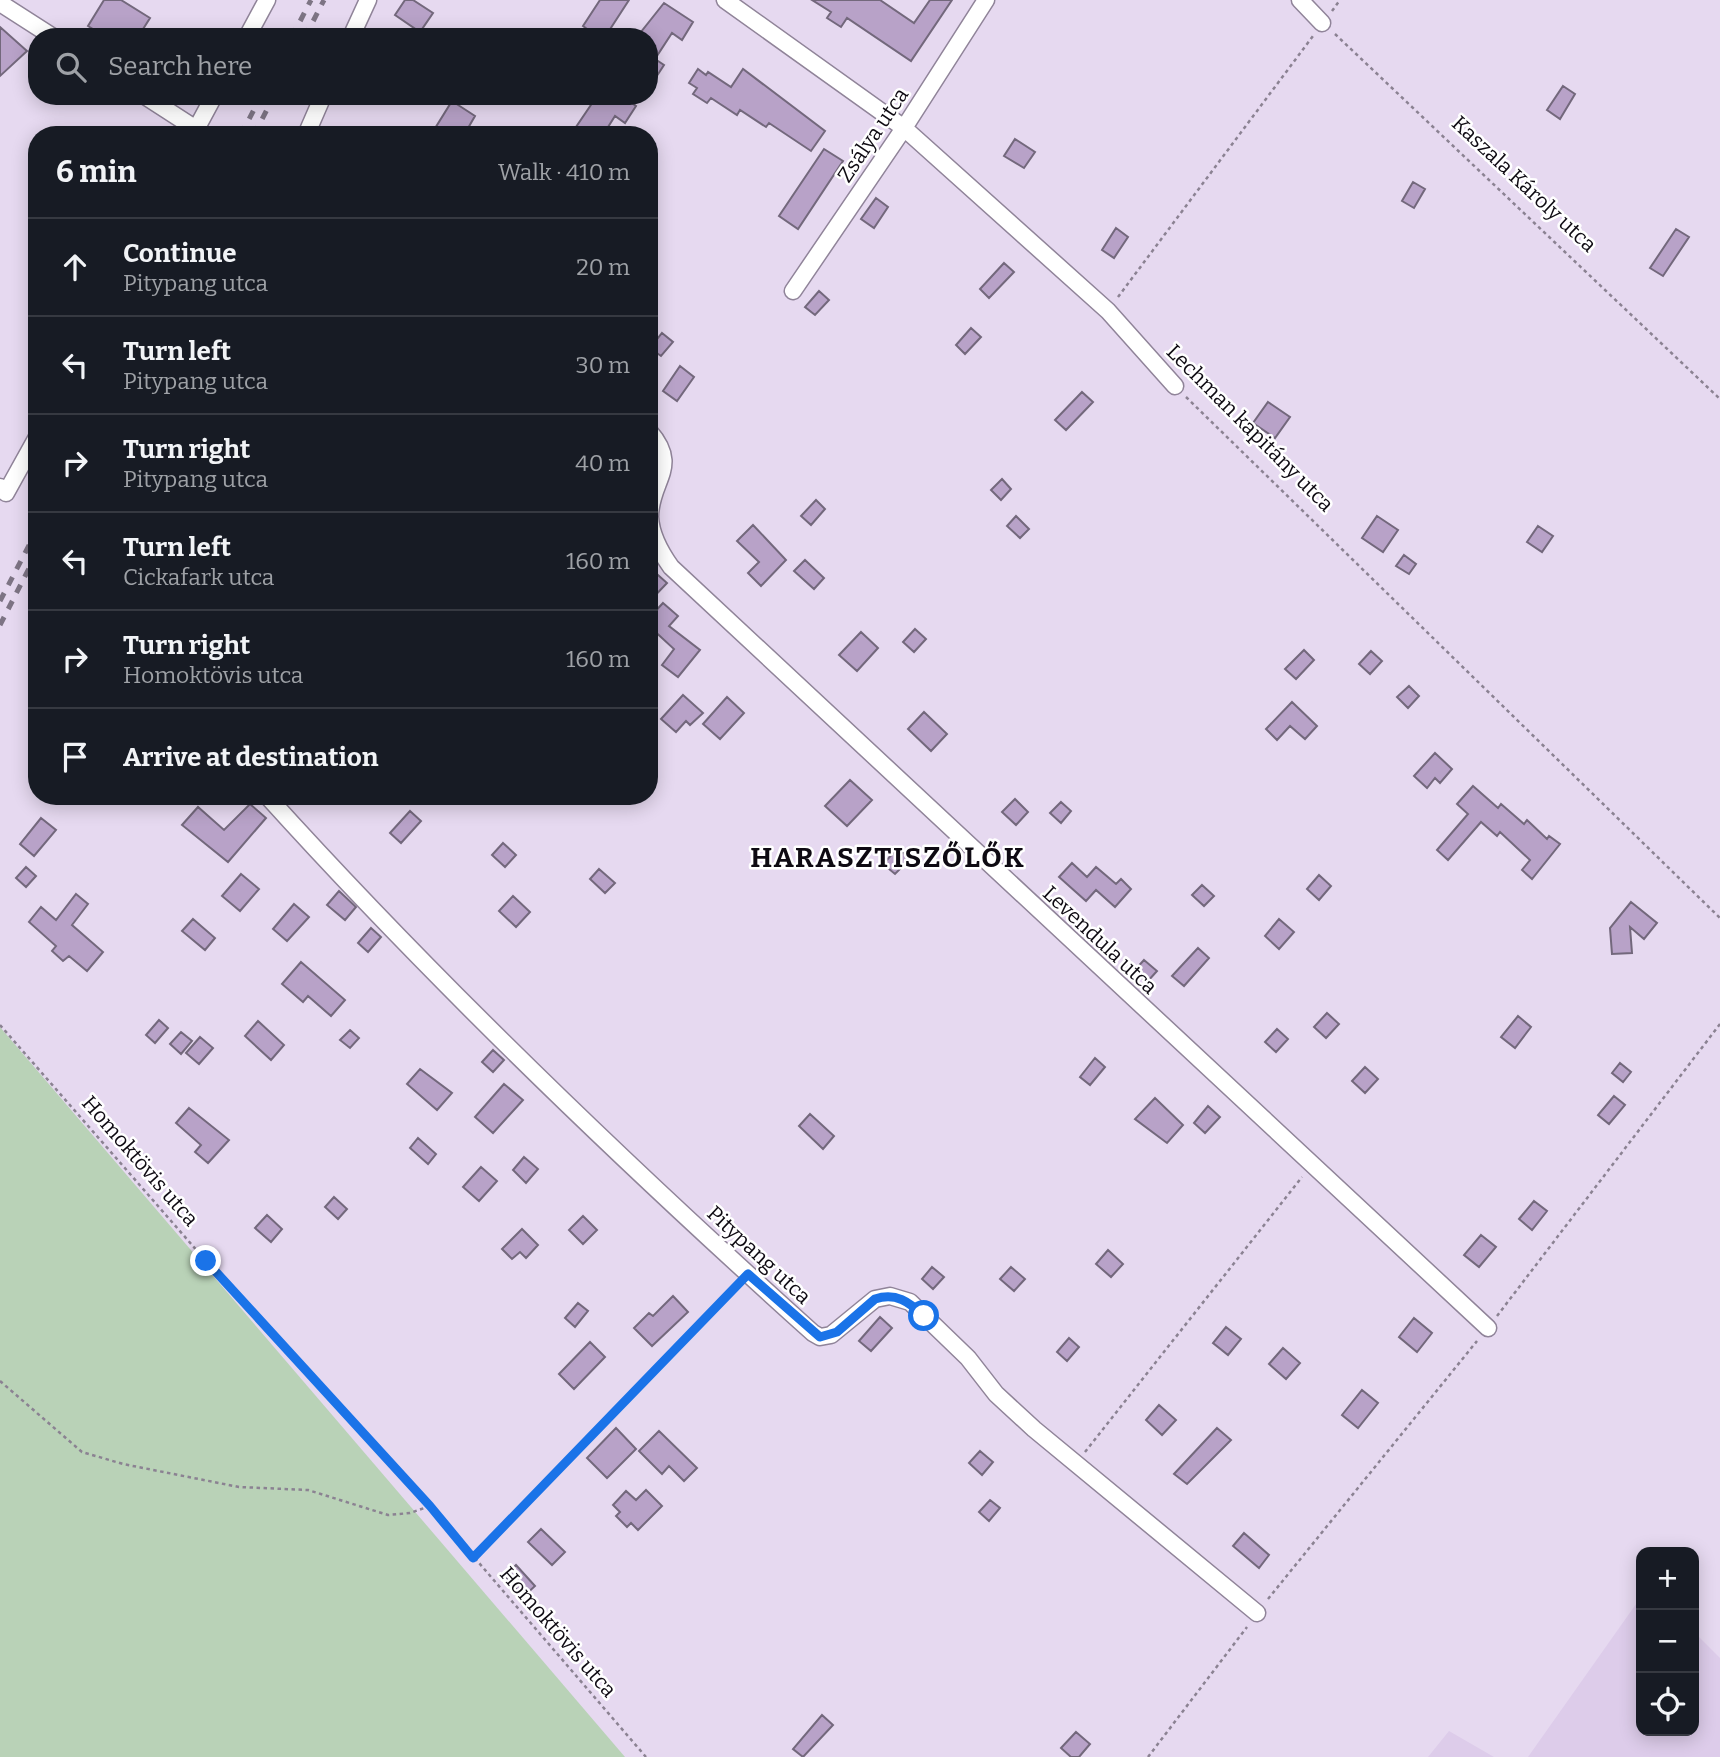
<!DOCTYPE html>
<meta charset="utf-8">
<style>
:root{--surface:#171b24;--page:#20242c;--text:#f1f3f6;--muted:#9ea1a6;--line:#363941}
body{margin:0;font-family:Bitter,serif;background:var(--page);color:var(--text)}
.controls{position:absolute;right:21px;bottom:21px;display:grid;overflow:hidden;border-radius:14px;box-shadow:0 4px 18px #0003}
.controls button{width:63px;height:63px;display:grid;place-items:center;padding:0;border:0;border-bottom:2px solid var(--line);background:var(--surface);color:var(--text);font:35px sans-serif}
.stop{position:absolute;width:21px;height:21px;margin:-16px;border:5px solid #1a73e8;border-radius:50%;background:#fff}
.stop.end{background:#1a73e8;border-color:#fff;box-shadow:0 2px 7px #0008}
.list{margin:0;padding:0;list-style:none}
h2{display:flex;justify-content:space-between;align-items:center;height:91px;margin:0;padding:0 28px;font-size:30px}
h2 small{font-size:23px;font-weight:400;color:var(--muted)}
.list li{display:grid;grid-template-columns:46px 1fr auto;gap:21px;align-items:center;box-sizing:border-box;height:98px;padding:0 28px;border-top:2px solid var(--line)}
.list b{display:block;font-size:26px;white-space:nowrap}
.list p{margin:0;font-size:23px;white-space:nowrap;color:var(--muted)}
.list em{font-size:23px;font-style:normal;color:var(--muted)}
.icon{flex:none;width:38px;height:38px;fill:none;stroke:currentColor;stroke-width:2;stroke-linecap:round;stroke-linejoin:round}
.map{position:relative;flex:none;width:1720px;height:1757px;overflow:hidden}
.search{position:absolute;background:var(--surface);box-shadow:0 4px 18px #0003;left:28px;top:28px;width:630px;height:77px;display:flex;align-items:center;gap:18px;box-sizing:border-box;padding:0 24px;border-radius:28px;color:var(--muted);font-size:26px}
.panel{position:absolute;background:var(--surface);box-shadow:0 4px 18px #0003;left:28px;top:126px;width:630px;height:679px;border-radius:28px}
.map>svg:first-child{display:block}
.built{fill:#ddccea}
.green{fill:#b9d2b7}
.building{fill:#b8a2c8;stroke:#73687c;stroke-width:2}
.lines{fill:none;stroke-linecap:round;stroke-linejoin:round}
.street-casing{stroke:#908499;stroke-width:19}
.path{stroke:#8b8292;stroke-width:2.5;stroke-dasharray:3.5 3.5;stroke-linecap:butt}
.street{stroke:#fff;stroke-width:16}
.rail{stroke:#7d7484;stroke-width:5;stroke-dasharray:9 9;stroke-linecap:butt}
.route{stroke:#1a73e8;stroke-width:9}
.labels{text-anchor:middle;stroke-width:5;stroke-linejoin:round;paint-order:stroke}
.street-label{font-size:21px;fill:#0e0a12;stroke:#fff}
.district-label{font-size:28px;font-weight:bold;letter-spacing:2px;fill:#0e0a12;stroke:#fff}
</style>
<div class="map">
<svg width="1720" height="1757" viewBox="0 0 1720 1757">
<rect width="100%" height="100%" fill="#e6d9f0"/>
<path class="built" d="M1641,1597V1731H1694V1632L1720,1658V1757H1528Z
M1449,1731L1494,1757H1428Z"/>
<path class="green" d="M0,1027L625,1757H0Z"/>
<path class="building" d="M104,0H121L150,18L138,37H106L88,26Z
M405,0H413L433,13L420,32L395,15Z
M600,0H629L605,37H598L583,26Z
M812,0H880L914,23L930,0H952L911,61L847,18L841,27L827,18L831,12Z
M664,3L693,22L682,40L672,33L655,59L664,65L649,88V37H637Z
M0,27L27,51L0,76Z
M698,69L706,75L708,72L731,87L743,69L825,131L811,151L769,123L766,127L740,110L737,115L711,98L707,103L693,94L697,88L689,83Z
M1563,86L1575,94L1560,119L1547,110Z
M597,96H622L636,106L625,123L615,116L603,135H582L574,130Z
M452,101L475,116L464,135H442L434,130Z
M1015,139L1035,152L1024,168L1004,156Z
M824,149L843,161L798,229L779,216Z
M1413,182L1425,189L1414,208L1402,201Z
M876,198L888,207L874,228L861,219Z
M1116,228L1128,237L1114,258L1102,250Z
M1676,229L1689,237L1663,276L1650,268Z
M1004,263L1014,272L989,298L980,289Z
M819,291L829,300L815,315L805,307Z
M971,328L981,337L965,354L956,345Z
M662,333L673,342L661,356L650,348Z
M680,366L694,377L677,401L663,391Z
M1082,392L1093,402L1066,430L1055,420Z
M1268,402L1290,417L1275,438L1253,423Z
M1002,479L1011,489L1001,500L991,490Z
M816,500L825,509L811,525L801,516Z
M1016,516L1029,529L1020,538L1007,526Z
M1377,516L1398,530L1383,552L1362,538Z
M753,525L786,560L761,586L748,573L759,562L737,541Z
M1538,526L1553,536L1542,552L1527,542Z
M1404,555L1416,564L1409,574L1396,566Z
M805,560L824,578L814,589L794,571Z
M649,567L667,583L649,602Z
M663,603L678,616L669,626L700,650L678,677L662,665L674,649L649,626V618Z
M915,629L926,639L914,652L903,642Z
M861,632L878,648L857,671L839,655Z
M1304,650L1314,660L1296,679L1285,669Z
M1371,651L1382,661L1370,674L1359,664Z
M1409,686L1419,696L1408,708L1397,697Z
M683,695L703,713L690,725L686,721L676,732L661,719Z
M727,697L744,713L720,739L703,724Z
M1292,702L1317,726L1305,739L1290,726L1277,740L1266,729Z
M924,712L947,734L931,751L908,729Z
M1435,753L1452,769L1440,783L1435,778L1427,788L1414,776Z
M850,780L872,800L847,826L825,806Z
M1473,786L1498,808L1501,804L1524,824L1527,820L1547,839L1549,836L1560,844L1532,879L1522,870L1530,860L1500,832L1497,836L1481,822L1448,860L1437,850L1468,814L1457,804Z
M1015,799L1028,812L1016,825L1002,812Z
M1061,802L1071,811L1061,823L1050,813Z
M250,804L266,818L228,862L182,825L198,807L224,830Z
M410,811L421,821L401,843L390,833Z
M41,818L56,830L34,856L20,844Z
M503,843L516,855L505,867L492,855Z
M898,848L910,859L895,874L883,864Z
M1072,863L1087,877L1096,867L1116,884L1121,879L1131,889L1115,907L1096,890L1086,901L1059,877Z
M26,867L36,876L26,887L16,878Z
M599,869L615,883L605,893L590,879Z
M241,874L259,889L240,911L222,896Z
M1319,875L1331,886L1319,900L1307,889Z
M1202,885L1214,896L1204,906L1192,895Z
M339,891L356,907L345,920L327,905Z
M76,894L88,904L72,925L103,952L87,971L69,956L63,961L52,951L56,946L29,922L41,907L56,920Z
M513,896L530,912L516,927L499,911Z
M1631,902L1657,923L1644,939L1630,927L1632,953L1612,954L1610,928Z
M294,904L309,917L287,941L273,929Z
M193,919L215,938L205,950L182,931Z
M1279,919L1294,932L1279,949L1265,936Z
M371,928L381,937L368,952L358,943Z
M1198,948L1209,958L1184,986L1172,976Z
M1144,960L1157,971L1147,982L1134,971Z
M301,962L345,1000L331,1016L308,996L303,1002L282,984Z
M1327,1013L1339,1024L1326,1038L1314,1027Z
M1518,1016L1531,1027L1515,1048L1501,1037Z
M159,1020L168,1028L155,1043L146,1035Z
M258,1021L284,1045L271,1060L245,1036Z
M1277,1029L1288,1039L1276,1052L1265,1042Z
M350,1030L359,1038L350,1048L340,1040Z
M181,1032L192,1041L181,1054L170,1044Z
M200,1037L213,1048L199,1064L186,1053Z
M493,1050L504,1060L493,1072L482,1062Z
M1095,1058L1105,1067L1090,1085L1080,1077Z
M1620,1063L1631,1072L1623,1082L1612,1073Z
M1365,1067L1378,1079L1365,1093L1352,1081Z
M420,1069L452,1093L437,1110L407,1084Z
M504,1084L523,1100L493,1133L475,1117Z
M1614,1096L1625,1105L1609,1124L1598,1115Z
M1155,1098L1183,1125L1167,1143L1135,1119Z
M1208,1106L1220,1117L1205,1133L1194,1123Z
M189,1108L229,1140L208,1163L195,1152L201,1145L176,1123Z
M810,1114L834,1136L823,1149L799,1126Z
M418,1138L436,1154L428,1164L410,1148Z
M524,1157L538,1169L526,1183L513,1170Z
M481,1167L497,1181L479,1201L463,1187Z
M334,1197L347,1209L338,1219L325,1207Z
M1534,1201L1547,1211L1532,1230L1519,1219Z
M267,1215L282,1229L271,1242L255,1228Z
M583,1216L597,1230L583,1244L569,1230Z
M522,1229L538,1245L526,1258L520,1252L512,1259L502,1249Z
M1481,1235L1496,1247L1479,1267L1464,1255Z
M1108,1250L1123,1264L1111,1277L1096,1264Z
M932,1267L944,1277L933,1289L922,1279Z
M1011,1267L1025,1279L1014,1291L1000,1279Z
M673,1296L688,1312L652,1346L634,1328L649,1313L653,1316Z
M578,1303L588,1311L575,1327L565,1318Z
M880,1317L892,1328L871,1351L859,1341Z
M1414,1318L1432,1333L1417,1352L1399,1337Z
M1226,1327L1241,1339L1228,1355L1213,1343Z
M1069,1338L1079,1347L1067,1361L1057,1352Z
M590,1342L605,1357L574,1389L559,1374Z
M1283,1348L1300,1363L1286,1379L1269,1364Z
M1362,1390L1378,1403L1358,1428L1342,1415Z
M1159,1405L1176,1420L1162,1435L1146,1420Z
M616,1428L636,1449L607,1478L587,1458Z
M1217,1428L1231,1440L1187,1484L1174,1474Z
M659,1431L697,1468L684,1481L669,1466L662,1474L639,1451Z
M980,1451L993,1462L982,1475L969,1463Z
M646,1490L662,1506L638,1530L631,1523L627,1527L616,1516L620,1512L613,1505L626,1491L636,1500Z
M990,1500L1000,1508L989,1521L979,1512Z
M541,1529L565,1552L552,1565L528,1542Z
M1244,1533L1269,1555L1259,1568L1233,1546Z
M516,1565L535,1586L523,1597L505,1576Z
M822,1715L833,1725L803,1757L793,1749Z
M1076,1732L1090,1744L1079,1757H1071L1061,1748Z"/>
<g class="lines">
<defs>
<path id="street" d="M725,0L904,128L1108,311L1175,386
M1300,0L1322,23
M0,3L53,37
M247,37L267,0
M351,37L368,0
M145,96L196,129
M193,135L214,96
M306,135L323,96
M793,291L904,128L986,0
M649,431C681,467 650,480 650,517C651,536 661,553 671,567L1488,1328
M0,487L6,493L37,437
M267,796C438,985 623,1162 813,1333L820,1337L831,1335L875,1299L890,1296L910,1302L968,1358L996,1394L1034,1429L1257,1613"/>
</defs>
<use href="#street" class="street-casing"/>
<path class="path" d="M1332,11L1340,0
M1335,34L1720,399
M1118,297L1313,36
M1186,397L1720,918
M0,1025L206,1261L430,1506L646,1757
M1497,1316L1720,1024
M0,1381L82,1452L123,1464L239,1487L308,1490L388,1515L410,1513L430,1506
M1085,1452L1302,1177
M473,1558L738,1284
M1268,1599L1477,1341
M1148,1757L1247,1627"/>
<use href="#street" class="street"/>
<path class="rail" d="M292,37L311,0
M305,37L324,0
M241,135L261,96
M254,135L274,96
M0,601L37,530
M0,625L37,553"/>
</g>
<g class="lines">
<path class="route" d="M206,1261L430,1506L473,1558L748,1274L820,1337L837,1332L875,1299C896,1292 909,1302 924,1316"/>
</g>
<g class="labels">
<g class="street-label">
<text transform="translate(873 135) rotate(-56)" y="7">Zsálya utca</text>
<text transform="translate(1524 184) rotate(43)" y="7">Kaszala Károly utca</text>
<text transform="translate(1250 428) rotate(45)" y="7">Lechman kapitány utca</text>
<text transform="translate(1100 940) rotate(43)" y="7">Levendula utca</text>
<text transform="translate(140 1161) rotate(49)" y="7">Homoktövis utca</text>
<text transform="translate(759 1255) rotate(43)" y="7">Pitypang utca</text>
<text transform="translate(558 1632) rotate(49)" y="7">Homoktövis utca</text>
</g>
<g class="district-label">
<text x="888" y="867">HARASZTISZŐLŐK</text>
</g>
</g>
</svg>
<div class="controls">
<button>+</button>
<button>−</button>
<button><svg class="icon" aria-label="locate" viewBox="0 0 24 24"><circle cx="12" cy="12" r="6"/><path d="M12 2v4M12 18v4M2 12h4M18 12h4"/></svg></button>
</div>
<div class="stop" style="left:924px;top:1316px"></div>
<div class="stop end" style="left:206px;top:1261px"></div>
<div class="search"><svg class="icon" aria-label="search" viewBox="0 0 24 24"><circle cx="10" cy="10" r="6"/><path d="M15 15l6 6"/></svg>Search here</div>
<section class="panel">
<h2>6 min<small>Walk · 410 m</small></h2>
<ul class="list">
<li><svg class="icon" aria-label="ahead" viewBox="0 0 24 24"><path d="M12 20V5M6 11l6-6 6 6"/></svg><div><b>Continue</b><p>Pitypang utca</p></div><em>20 m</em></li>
<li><svg class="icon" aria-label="left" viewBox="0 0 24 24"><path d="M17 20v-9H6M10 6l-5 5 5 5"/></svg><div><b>Turn left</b><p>Pitypang utca</p></div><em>30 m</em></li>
<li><svg class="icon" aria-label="right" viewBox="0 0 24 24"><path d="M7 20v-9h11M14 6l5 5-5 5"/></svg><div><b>Turn right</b><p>Pitypang utca</p></div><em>40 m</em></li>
<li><svg class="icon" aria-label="left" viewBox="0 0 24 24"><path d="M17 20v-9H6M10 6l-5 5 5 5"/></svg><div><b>Turn left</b><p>Cickafark utca</p></div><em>160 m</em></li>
<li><svg class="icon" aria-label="right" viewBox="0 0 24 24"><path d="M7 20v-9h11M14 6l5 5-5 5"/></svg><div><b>Turn right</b><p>Homoktövis utca</p></div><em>160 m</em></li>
<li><svg class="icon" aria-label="arrive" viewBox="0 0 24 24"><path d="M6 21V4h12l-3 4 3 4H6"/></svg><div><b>Arrive at destination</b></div></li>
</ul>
</section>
</div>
